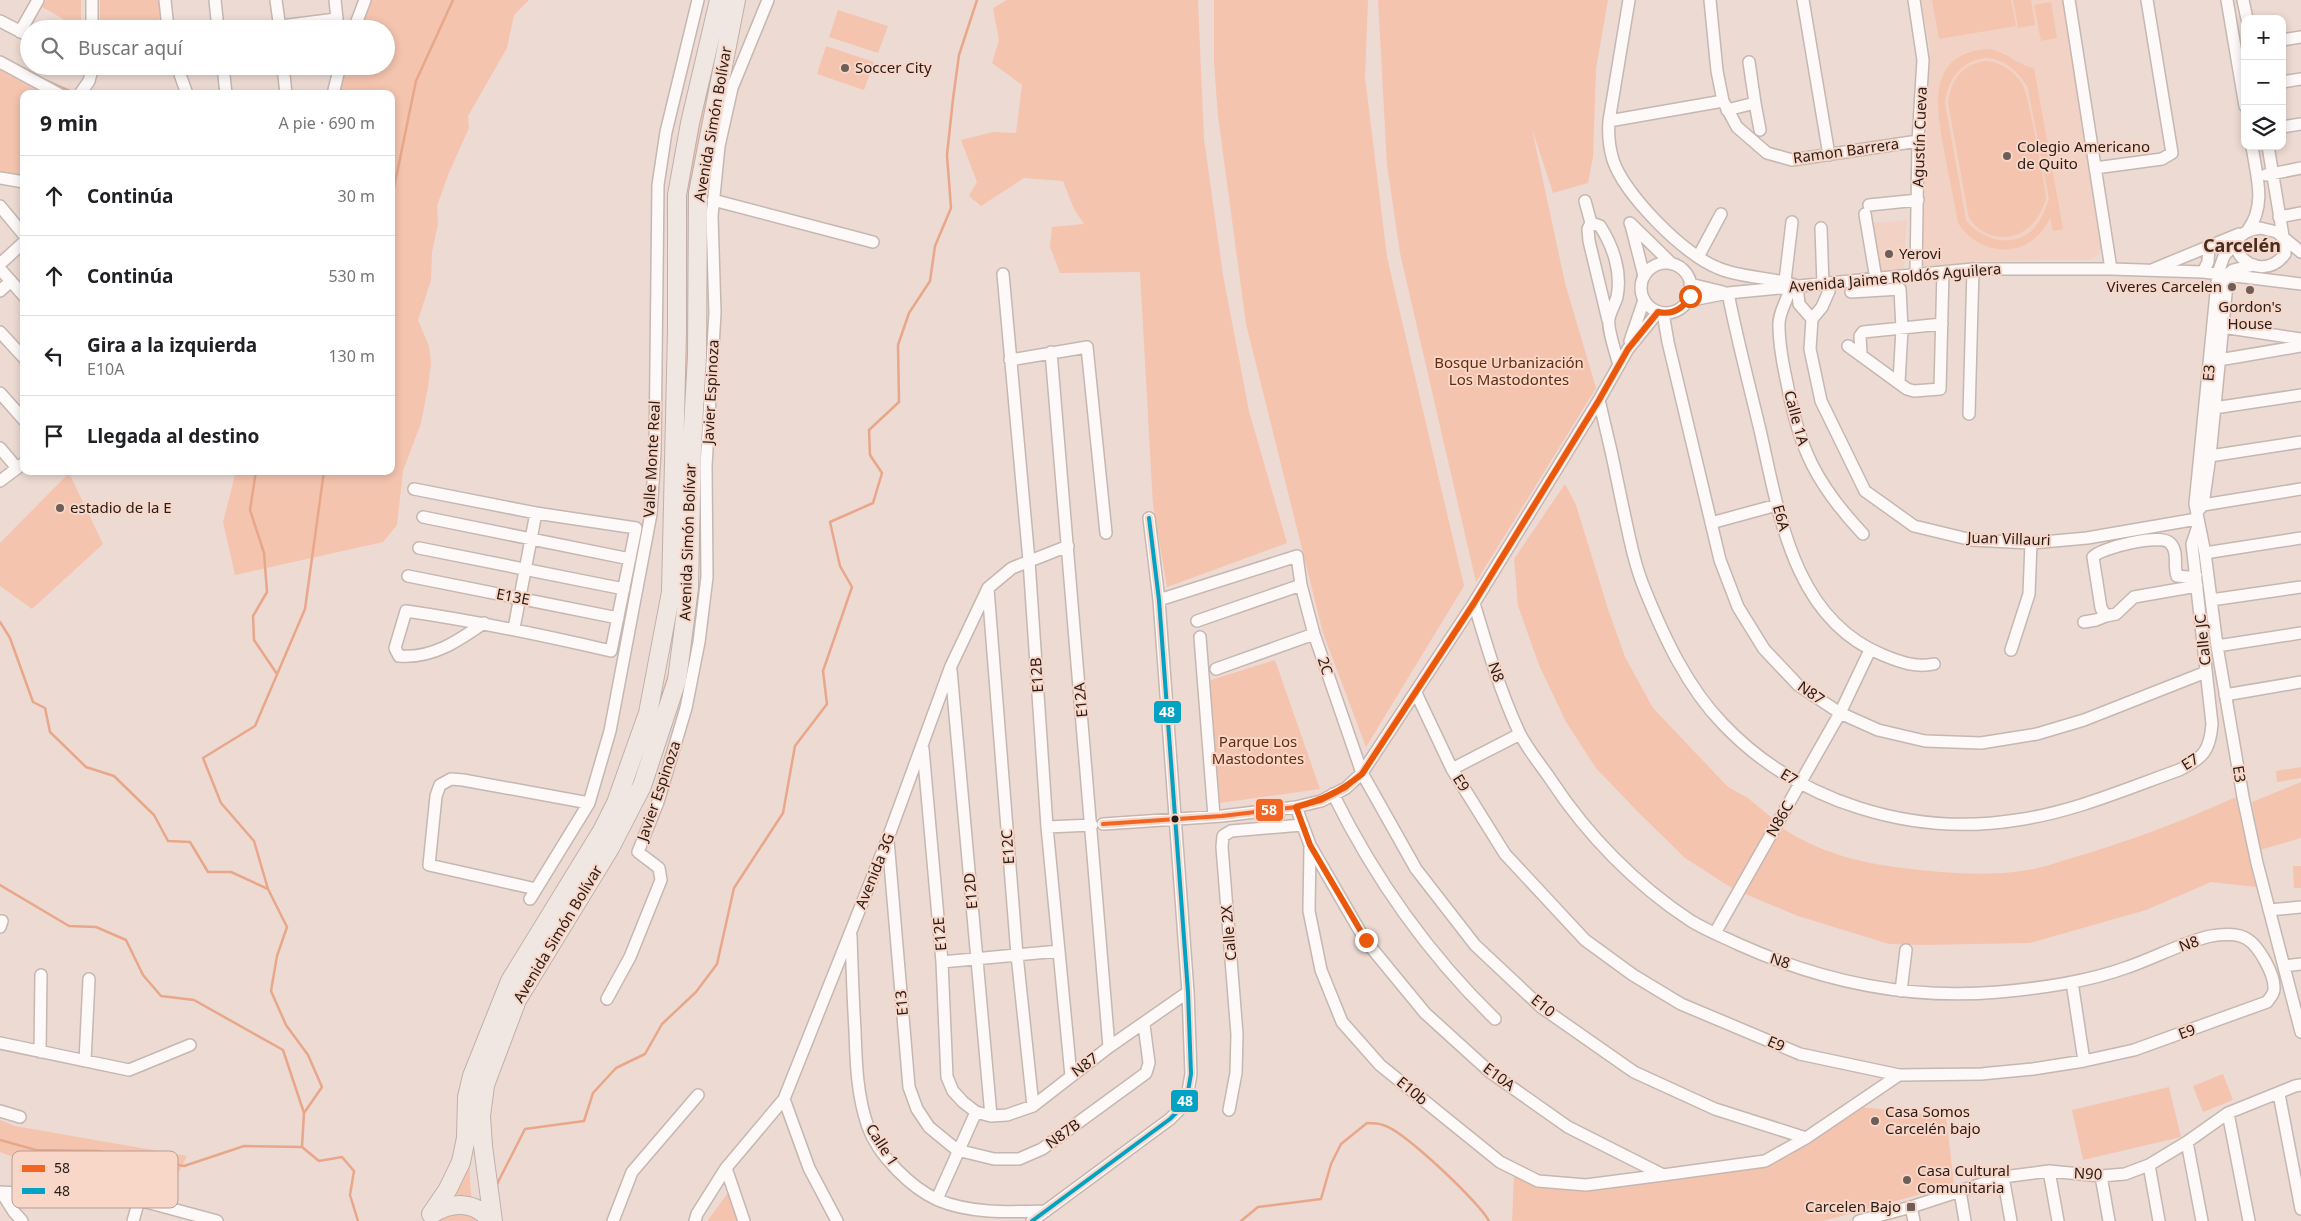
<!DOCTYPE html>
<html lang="es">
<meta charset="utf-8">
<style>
:root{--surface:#fff;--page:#f6f6f6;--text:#202124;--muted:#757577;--line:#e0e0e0}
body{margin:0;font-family:"Noto Sans",sans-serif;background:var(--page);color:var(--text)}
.controls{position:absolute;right:15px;top:15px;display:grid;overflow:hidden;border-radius:10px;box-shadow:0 2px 8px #0003}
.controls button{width:45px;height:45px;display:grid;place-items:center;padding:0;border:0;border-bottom:1px solid var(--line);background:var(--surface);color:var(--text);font:25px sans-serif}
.stop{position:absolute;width:15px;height:15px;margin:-11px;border:4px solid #ea580c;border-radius:50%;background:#fff}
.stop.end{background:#ea580c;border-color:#fff;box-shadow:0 1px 5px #0008}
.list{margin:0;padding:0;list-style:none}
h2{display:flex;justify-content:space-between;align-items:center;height:65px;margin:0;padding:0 20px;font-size:21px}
h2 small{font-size:16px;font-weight:400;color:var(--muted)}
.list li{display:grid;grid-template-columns:32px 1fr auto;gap:15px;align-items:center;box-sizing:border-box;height:80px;padding:0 20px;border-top:1px solid var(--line)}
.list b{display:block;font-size:19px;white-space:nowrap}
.list p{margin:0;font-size:16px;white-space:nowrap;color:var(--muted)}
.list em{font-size:16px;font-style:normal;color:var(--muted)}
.icon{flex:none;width:28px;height:28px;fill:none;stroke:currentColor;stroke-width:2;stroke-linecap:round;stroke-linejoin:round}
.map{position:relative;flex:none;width:2301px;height:1221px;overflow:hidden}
.search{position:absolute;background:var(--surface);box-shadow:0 2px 8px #0003;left:20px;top:20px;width:375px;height:55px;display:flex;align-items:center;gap:12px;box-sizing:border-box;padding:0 18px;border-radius:28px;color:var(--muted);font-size:19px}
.panel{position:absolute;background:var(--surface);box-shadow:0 2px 8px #0003;left:20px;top:90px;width:375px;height:385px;border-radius:10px}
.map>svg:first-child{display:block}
.built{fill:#f1d2c5}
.green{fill:#f4c4af;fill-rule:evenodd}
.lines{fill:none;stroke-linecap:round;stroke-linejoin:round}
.stream{stroke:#e9a78a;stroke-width:2.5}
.minor-casing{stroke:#c5b7b1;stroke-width:14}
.highway-casing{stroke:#c0afa8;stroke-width:20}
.minor{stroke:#fcf9f8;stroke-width:11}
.highway{stroke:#f1e7e2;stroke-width:18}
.bus-1-casing{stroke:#f8d6c8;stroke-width:8}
.bus-2-casing{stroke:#f8d6c8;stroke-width:8}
.bus-1{stroke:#f26522;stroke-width:4}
.bus-2{stroke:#02a2c5;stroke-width:4}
.route{stroke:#ea580c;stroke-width:6}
.poi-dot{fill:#6c5e58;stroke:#f8d6c8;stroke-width:2}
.bus-dot{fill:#271c16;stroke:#f8d6c8;stroke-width:2}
.labels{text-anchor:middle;stroke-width:4;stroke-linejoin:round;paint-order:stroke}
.poi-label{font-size:15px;fill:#271c16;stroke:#f8d6c8;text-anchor:start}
.street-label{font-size:15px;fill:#271c16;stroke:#f8d6c8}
.park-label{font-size:15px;fill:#622c10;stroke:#f8d6c8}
.quarter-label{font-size:18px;font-weight:bold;fill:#462d22;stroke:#f8d6c8}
.key{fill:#f8d6c8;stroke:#b99e93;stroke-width:1}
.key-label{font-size:14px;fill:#271c16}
.line-badge{stroke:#f8d6c8;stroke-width:2}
.badge-label{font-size:14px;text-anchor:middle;font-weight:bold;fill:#fff}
</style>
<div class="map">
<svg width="2301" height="1221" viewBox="0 0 2301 1221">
<rect width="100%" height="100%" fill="#eddad3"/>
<path class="built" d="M1921,0H2064L2102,245L2099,254L2094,258L2088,260L1982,261L1926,267L1922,264L1930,48Z
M1907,220L1904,270L1875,272L1867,224Z"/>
<path class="green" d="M46,0H81V29L42,7Z
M100,0H160L159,29H100Z
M366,0H529L514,15L507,48L468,116L469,128L448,175L437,206L438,224L432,252L431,280L418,320L429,346L431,363L428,387L421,423L403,471L397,525L383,542L235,575L223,522L236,471H391V94H333L340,66H386V29H354Z
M725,0H729C716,65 696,131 691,198C688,243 693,290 692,336C691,388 684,441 683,493C682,561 687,627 669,693C654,747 634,802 605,850C592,872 579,894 564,914C548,938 529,961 516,987C486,1046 462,1135 472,1201L453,1193L438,1194L456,1172L465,1153L483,1061L502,1006L520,972L580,881L611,828L633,782L670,667L680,580L678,494L687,336L684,211L686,184L692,146Z
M1007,0H1198L1204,139L1223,275L1249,411L1287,543L1167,587L1153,505L1140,272L1060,273L1050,247L1052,227L1084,224L1074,209L1063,181L1024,178L981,206L969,196L977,182L961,140L993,132L1016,133L1022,85L992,63L999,40L993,8Z
M1214,0H1368L1365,77L1387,257L1464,586L1366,747L1323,633L1246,324L1218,116L1214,63Z
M1378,0H1608L1596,69L1593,157L1588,183L1553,193L1532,129L1565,283L1596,388L1476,582L1400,253L1387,165Z
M1932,0H2011L2016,26L1939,39Z
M2013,0H2031L2035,25L2018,28Z
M2051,2L2057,38L2041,41L2034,5Z
M838,10L888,26L878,53L829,37Z
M826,46L874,62L864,90L817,74Z
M1987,49C2007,51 2016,65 2034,68L2063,229L2053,231L2050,218C2031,259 1982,259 1958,223C1954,200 1949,178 1945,155C1937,112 1924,54 1987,49ZM1987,58C2006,60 2019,72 2028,88L2049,199C2045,210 2041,222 2032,230C2013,249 1981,240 1966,220L1945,103C1948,79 1961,60 1987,58Z
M1987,61C2003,63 2015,72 2023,86C2028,93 2046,189 2046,199C2045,203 2042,209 2040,213C2026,242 1988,246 1969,218L1948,103C1951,80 1962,63 1987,61Z
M100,66H159V74H100Z
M0,70L43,94H24V179L0,174Z
M69,473L103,544L32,609L0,586V543Z
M1565,484L1576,505L1608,609L1625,657L1653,708L1728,787L1748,798L1778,823L1738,892L1685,858L1637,811L1596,768L1566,722L1539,665L1518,606L1514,559Z
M1275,660L1320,789L1219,803L1201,683Z
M2301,767V778L2277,782L2276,771Z
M2301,782V838L2260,850L2252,802Z
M2236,797L2256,887L2211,882L2146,910L2030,943L1923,945L1889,944L1798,916L1745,894L1782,828C1819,852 1859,863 1903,868C1944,873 1986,877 2028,870C2043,868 2057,862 2072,858C2128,842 2182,821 2236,797Z
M2293,866H2301V888H2294Z
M2223,1074L2233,1100L2203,1112L2193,1086Z
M2169,1087L2181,1137L2083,1160L2072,1110Z
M1860,1107L1946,1116L1954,1185L1823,1221H1512L1514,1175C1539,1185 1565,1190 1593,1189L1763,1167L1789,1156Z
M0,1120L15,1126L187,1156L178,1174L16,1158L0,1152Z
M730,1190L741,1221H708V1220Z
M451,1209L485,1221H430Z"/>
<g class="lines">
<path class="stream" d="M47,81L72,92
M391,202L416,81L453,0
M256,471L250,510L264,553L267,592L253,616L254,640L277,674
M324,471L305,609L255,726L203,758L221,803L254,841L268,889L287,927L277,956L271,991L286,1025L308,1055L322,1087L304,1113L302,1147L319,1161L342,1157L354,1171L350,1195L358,1221
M0,622L10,638L33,702L45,708L50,732L86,767L114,776L154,815L168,841L190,842L208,872H231L268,889
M0,885L69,926L96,927L126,940L143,975L161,996L194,1000L283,1050L304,1113
M0,1140L36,1150L98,1151L184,1166L244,1146L302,1147
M496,1186L525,1129L584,1121L593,1093L616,1068L645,1054L662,1024L696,992L717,964L734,888L783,813L795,746L827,704L823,671L852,587L840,566L830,522L873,503L882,473L870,455L869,430L899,402L898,345L909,313L930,281L935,246L951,208L947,155L953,99L959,55L977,0
M1241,1221L1258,1207L1321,1199L1331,1164L1341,1144L1367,1123C1372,1123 1378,1123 1383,1125C1403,1130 1479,1202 1489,1221"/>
<defs>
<path id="minor" d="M165,0L168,29
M215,0L218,29
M276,0L280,29
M335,0L338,29
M1629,0L1609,121C1608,134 1609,147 1613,160C1624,194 1684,255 1718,268C1743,279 1772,276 1797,286L1799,304L1812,319
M1710,0L1717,71L1723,101L1737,127L1767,153L1792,160L1918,141
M1803,0L1829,155
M1914,0L1923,60L1918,141L1916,275
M2069,0L2111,269
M2227,0L2245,106
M2243,0L2247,19
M0,21L29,36
M92,29V0
M258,29L336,19
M354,29L365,0
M20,32L38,0
M2282,40L2301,37
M0,62L59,94
M177,66L187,94
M223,66L226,94
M283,66L286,94
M2282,82L2301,79
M80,94L89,81L93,66
M333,94L340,66
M1755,103L1760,130
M1727,110L1755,103L1749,62
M1609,121L1723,101
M2282,127L2301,124
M2268,146L2283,236
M2095,168L2162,159L2172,153L2147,0
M2266,175L2301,168
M0,178L24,182
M713,200L873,242
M1585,201L1591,223L1588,229L1589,241L1608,320
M1869,205L1918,200
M0,206L24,235
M1865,214L1876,279
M2279,217L2301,213
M1591,223L1600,226C1613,246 1622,272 1617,297C1615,304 1610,312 1609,319C1607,328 1616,354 1619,365
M1630,223L1672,264
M1631,225L1644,276
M1821,228L1823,284
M2260,228L2277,232L2284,238L2285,254C2257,291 2207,236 2260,228Z
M2248,230C2267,204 2256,175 2252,146
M2284,238L2301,252
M2238,240L2224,256L2218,273L2195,504L2205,553L2217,646L2243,797L2257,863L2301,1032
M1698,257L1721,214
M1641 288a25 25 0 1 1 50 0a25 25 0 1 1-50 0Z
M0,264L24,242
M0,269L24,296
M2154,269L2239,234
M2203,272L2208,262L2209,246
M1003,274L1029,561L1047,827L1071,1076
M1785,281L1792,222
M1829,283V291L1822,307L1812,319L1810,349L1821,401L1865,491L1914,526L1972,540L2031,543L2087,538L2197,519
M1690,284L1723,292
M1790,287C1788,301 1778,312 1779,326C1779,345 1783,365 1787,383C1799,449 1817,485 1863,534
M0,291L11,281
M1851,292L1900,289L1902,329L1899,382
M1728,293C1737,339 1749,384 1760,430C1779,513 1793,619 1883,655C1900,662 1916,668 1934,664
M1687,301L1728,293L1973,269H2111L2203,272L2301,284
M1663,313L1668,342L1720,560L1738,607L1764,649L1798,685L1840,713L1878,730L1925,741L1981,743L2037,734L2084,720L2206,672
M2222,327L2301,339
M0,332L24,358
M1630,341L1644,300
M1848,346L1907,389L1914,391L1940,389L1943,272
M1051,352L1109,1047
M1861,354L1860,336L1863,332L1942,324
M1010,360L1087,347L1106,533
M2219,360L2301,346
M0,393L24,420
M1599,400C1608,436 1616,472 1623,508C1629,535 1634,564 1645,590C1664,637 1687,687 1723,724C1797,802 1912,837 2017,820C2073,812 2126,789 2179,770C2203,758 2210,751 2212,724L2192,544L2198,526
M2214,408L2301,395
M1969,414L1973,269
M0,448L17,468
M2210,456L2301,442
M0,481L24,463
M414,489L536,513L636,528L611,651C542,635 476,621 406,611L395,648L399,656C432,659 458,641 484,623
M2203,505L2301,489
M2197,512L2203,505L2210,456L2228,274L2233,270L2254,265
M423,517L630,559
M1711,523L1777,505
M419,548L624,589
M2205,553L2301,538
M2196,575L2188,577L2177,576C2173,565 2179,552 2170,543C2161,533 2100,548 2093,557L2101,608L2106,616L2116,614L2134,597L2197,586
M408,576L618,618
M988,589L1017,955L1033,1106
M1159,600L1297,556L1301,585L1314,634L1362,773L1416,869L1475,945L1541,1007L1634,1072L1715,1109L1806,1138
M2211,600L2301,587
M1197,621L1301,585
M2084,622L2096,620L2106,616
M514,628L536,513
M1200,637L1214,816
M2217,646L2301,633
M2011,650L2029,594L2031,543
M1216,669L1314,634
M951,670L991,1116
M1416,693L1452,769L1505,854L1585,940L1633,975L1681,1004L1800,1054L1899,1075L1981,1074L2033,1069L2084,1061L2134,1050L2267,1002C2270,998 2274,994 2274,989C2275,975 2259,946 2247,939C2238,933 2221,934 2211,936C2183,942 2155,958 2128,967C2087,982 2042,988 1999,992C1909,1000 1820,981 1738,944C1723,937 1706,930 1691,921C1636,885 1587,835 1551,780C1541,765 1527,749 1519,732C1500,691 1487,647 1474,603
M2225,695L2301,682
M923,749L942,962L947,1077L953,1091L963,1102L976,1112L991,1116L1007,1115L1033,1106L1109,1047L1188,992
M1452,769L1520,734
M1333,794C1375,879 1427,953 1495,1019
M1296,807L1310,845L1365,940L1425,1013L1490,1072L1568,1127L1663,1175L1765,1161L1806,1138L1899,1075
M1103,824L1222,816L1296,807L1321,801L1346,788L1362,773L1474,603L1599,400L1628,349L1658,312
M1047,827L1092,825
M888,840L909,1087L917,1109L929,1127L957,1150L994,1159H1019L1042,1149L1146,1073L1149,1063L1144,1025
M1310,847L1309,911L1321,970L1342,1022L1380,1065L1500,1162L1538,1181L1586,1185L1663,1175
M536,889L429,865L436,796L440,785L451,779L463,780L589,803
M530,899L589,803L610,731L651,514L655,451L658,185L666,132L698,0
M2269,910L2301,907
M0,927L2,921
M1715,933L1840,713L1870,650
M851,936C852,967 853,999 855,1030C856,1063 857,1096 868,1127C878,1155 911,1188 938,1200C971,1214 1011,1212 1046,1211
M942,962L1059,951
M2284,966L2301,964
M2072,982L2084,1061
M1901,991L1906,950
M607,999L630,957L661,880L659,868L638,852L658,802L686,708L699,642L707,577L706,466L715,313L712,216L719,146L732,88L768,0
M0,1043L129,1070L190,1045
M40,1052L41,975
M85,1061L89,979
M2279,1094L2301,1209
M784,1099L809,1168L837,1221
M1229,1110L1236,1073L1237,1034L1222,847L1223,836L1231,831L1302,825
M0,1111L20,1117
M2228,1113L2249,1221
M2187,1142L2202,1221
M2149,1165L2159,1221
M726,1168L744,1221
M2049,1171L2058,1221
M2101,1176L2109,1221
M2003,1177L2011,1221
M1960,1191L1965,1221
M0,1192L139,1200L217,1221
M2,1193L14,1212L22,1221
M937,1199L976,1112
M1911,1207L1914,1221
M133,1221L139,1200
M613,1221L632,1172L698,1095
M695,1221L697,1214L726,1168L784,1099L888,838L951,666L988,588L1012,568L1068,546
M1032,1221L1170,1119L1180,1109L1187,1097L1191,1074L1188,992L1159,600L1149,518
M1859,1221L1911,1207L2003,1177L2049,1171L2101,1176L2125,1174L2149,1165L2187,1142L2228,1113L2295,1086L2301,1085"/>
<path id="highway" d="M431,1214L448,1189L461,1162L466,1138L467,1097L472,1076L510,981L602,831L616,803L648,713L671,592L677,330V195L690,123L719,0
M432,1214C452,1201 475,1201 491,1221
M493,1221L483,1146L481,1116L485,1085L491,1069L517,1000L610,848L642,786L677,680L689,588L692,445L697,356L698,193L736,0"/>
</defs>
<use href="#minor" class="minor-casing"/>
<use href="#highway" class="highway-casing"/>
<use href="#minor" class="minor"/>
<use href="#highway" class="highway"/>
<defs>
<path id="bus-1" d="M1103,824L1222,816L1296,807L1321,801L1346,788L1362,773L1474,603L1599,400L1628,349L1658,312"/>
<path id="bus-2" d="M1032,1221L1170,1119L1180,1109L1187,1097L1191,1074L1188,992L1159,600L1149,518"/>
</defs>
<use href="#bus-1" class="bus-1-casing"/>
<use href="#bus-2" class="bus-2-casing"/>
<use href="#bus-1" class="bus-1"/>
<use href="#bus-2" class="bus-2"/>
</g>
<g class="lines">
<path class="route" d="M1366,940L1310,845L1296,807C1322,800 1341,791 1362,774L1474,603L1599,400L1628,349L1658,312C1672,315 1683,309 1690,296"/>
</g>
<g class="poi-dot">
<circle cx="845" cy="68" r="5"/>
<circle cx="2007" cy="156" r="5"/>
<circle cx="1889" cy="254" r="5"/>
<circle cx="2232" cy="287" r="5"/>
<circle cx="2250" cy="290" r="5"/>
<circle cx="60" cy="508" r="5"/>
<circle cx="1875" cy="1121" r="5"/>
<circle cx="1907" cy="1180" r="5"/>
<rect x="1906" y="1202" width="10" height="10" rx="2.5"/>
</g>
<circle class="bus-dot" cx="1175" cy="819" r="4.5"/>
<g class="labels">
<g class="poi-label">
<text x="855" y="73">Soccer City</text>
<text x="2017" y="152">Colegio Americano<tspan x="2017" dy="17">de Quito</tspan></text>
<text x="1899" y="259">Yerovi</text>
<text x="2222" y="292" text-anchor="end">Viveres Carcelen</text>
<text x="2250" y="312" text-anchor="middle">Gordon's<tspan x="2250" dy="17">House</tspan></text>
<text x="70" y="513">estadio de la E</text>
<text x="1885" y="1117">Casa Somos<tspan x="1885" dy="17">Carcelén bajo</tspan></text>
<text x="1917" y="1176">Casa Cultural<tspan x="1917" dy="17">Comunitaria</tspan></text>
<text x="1901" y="1212" text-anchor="end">Carcelen Bajo</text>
</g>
<g class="street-label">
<text transform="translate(713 124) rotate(-80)" y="5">Avenida Simón Bolívar</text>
<text transform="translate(1920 137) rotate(-88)" y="5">Agustín Cueva</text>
<text transform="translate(1846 151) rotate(-8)" y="5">Ramon Barrera</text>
<text transform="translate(1895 278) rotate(-5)" y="5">Avenida Jaime Roldós Aguilera</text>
<text transform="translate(2209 373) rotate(-85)" y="5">E3</text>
<text transform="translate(711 392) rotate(-87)" y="5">Javier Espinoza</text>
<text transform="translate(1796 418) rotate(75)" y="5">Calle 1A</text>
<text transform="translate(652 459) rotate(-87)" y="5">Valle Monte Real</text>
<text transform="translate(1781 518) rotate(75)" y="5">E6A</text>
<text transform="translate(2009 539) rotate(2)" y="5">Juan Villauri</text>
<text transform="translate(688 542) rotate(-88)" y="5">Avenida Simón Bolívar</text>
<text transform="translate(513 597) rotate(11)" y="5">E13E</text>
<text transform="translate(2203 640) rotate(-96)" y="5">Calle JC</text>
<text transform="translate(1325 666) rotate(72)" y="5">2C</text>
<text transform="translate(1496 672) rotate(71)" y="5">N8</text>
<text transform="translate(1037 675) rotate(-94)" y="5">E12B</text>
<text transform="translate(1811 693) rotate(35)" y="5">N87</text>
<text transform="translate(1081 700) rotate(-95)" y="5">E12A</text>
<text transform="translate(2190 762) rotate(-33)" y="5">E7</text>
<text transform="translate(2239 774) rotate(81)" y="5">E3</text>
<text transform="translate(1789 777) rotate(31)" y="5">E7</text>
<text transform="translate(1461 783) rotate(58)" y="5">E9</text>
<text transform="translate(659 791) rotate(-71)" y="5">Javier Espinoza</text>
<text transform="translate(1780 819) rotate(-60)" y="5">N86C</text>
<text transform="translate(1008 847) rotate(-94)" y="5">E12C</text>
<text transform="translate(875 871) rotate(-68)" y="5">Avenida 3G</text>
<text transform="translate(971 891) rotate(-95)" y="5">E12D</text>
<text transform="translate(1229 933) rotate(-95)" y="5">Calle 2X</text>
<text transform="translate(558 934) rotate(-59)" y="5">Avenida Simón Bolívar</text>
<text transform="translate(940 934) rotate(-95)" y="5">E12E</text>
<text transform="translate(2189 944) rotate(-20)" y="5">N8</text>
<text transform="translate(1780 961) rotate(18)" y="5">N8</text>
<text transform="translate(902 1003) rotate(-95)" y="5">E13</text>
<text transform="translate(1543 1006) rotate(39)" y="5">E10</text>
<text transform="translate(2187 1032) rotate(-20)" y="5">E9</text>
<text transform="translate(1776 1044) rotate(23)" y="5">E9</text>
<text transform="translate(1085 1065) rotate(-37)" y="5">N87</text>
<text transform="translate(1499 1077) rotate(37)" y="5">E10A</text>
<text transform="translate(1412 1091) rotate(40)" y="5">E10b</text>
<text transform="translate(1063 1134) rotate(-36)" y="5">N87B</text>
<text transform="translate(882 1145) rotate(57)" y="5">Calle 1</text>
<text transform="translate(2088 1174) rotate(3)" y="5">N90</text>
</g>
<g class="park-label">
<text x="1509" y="368">Bosque Urbanización<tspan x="1509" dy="17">Los Mastodontes</tspan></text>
<text x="1258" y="747">Parque Los<tspan x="1258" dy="17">Mastodontes</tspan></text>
</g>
<g class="quarter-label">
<text x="2242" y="252">Carcelén</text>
</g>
</g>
<rect x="12" y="1151" width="166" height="57" rx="8" class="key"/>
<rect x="22" y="1165" width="23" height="7" fill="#f26522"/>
<rect x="22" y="1188" width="23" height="6" fill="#02a2c5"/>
<g class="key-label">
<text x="54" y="1173">58</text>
<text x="54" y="1196">48</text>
</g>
<g class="line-badge">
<rect x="1153" y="700" width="29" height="24" rx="5" fill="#02a2c5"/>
<rect x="1255" y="798" width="29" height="24" rx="5" fill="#f26522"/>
<rect x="1170" y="1089" width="29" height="24" rx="5" fill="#02a2c5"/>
</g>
<g class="badge-label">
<text x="1167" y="717">48</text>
<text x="1269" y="815">58</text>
<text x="1185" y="1106">48</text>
</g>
</svg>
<div class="controls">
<button>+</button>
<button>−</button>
<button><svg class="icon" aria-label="layers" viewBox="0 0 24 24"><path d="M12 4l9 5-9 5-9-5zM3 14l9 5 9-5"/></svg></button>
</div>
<div class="stop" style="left:1690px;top:296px"></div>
<div class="stop end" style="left:1366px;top:940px"></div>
<div class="search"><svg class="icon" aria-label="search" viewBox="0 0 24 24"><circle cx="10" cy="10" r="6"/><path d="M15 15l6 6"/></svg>Buscar aquí</div>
<section class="panel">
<h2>9 min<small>A pie · 690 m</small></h2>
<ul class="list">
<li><svg class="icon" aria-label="ahead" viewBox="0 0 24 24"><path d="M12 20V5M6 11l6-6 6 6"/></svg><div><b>Continúa</b></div><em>30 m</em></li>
<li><svg class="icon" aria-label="ahead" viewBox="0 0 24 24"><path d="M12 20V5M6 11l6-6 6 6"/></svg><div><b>Continúa</b></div><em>530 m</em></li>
<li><svg class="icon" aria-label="left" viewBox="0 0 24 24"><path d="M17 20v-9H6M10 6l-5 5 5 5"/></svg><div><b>Gira a la izquierda</b><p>E10A</p></div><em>130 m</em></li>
<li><svg class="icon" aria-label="arrive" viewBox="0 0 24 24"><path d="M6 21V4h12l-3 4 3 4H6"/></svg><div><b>Llegada al destino</b></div></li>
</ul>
</section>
</div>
